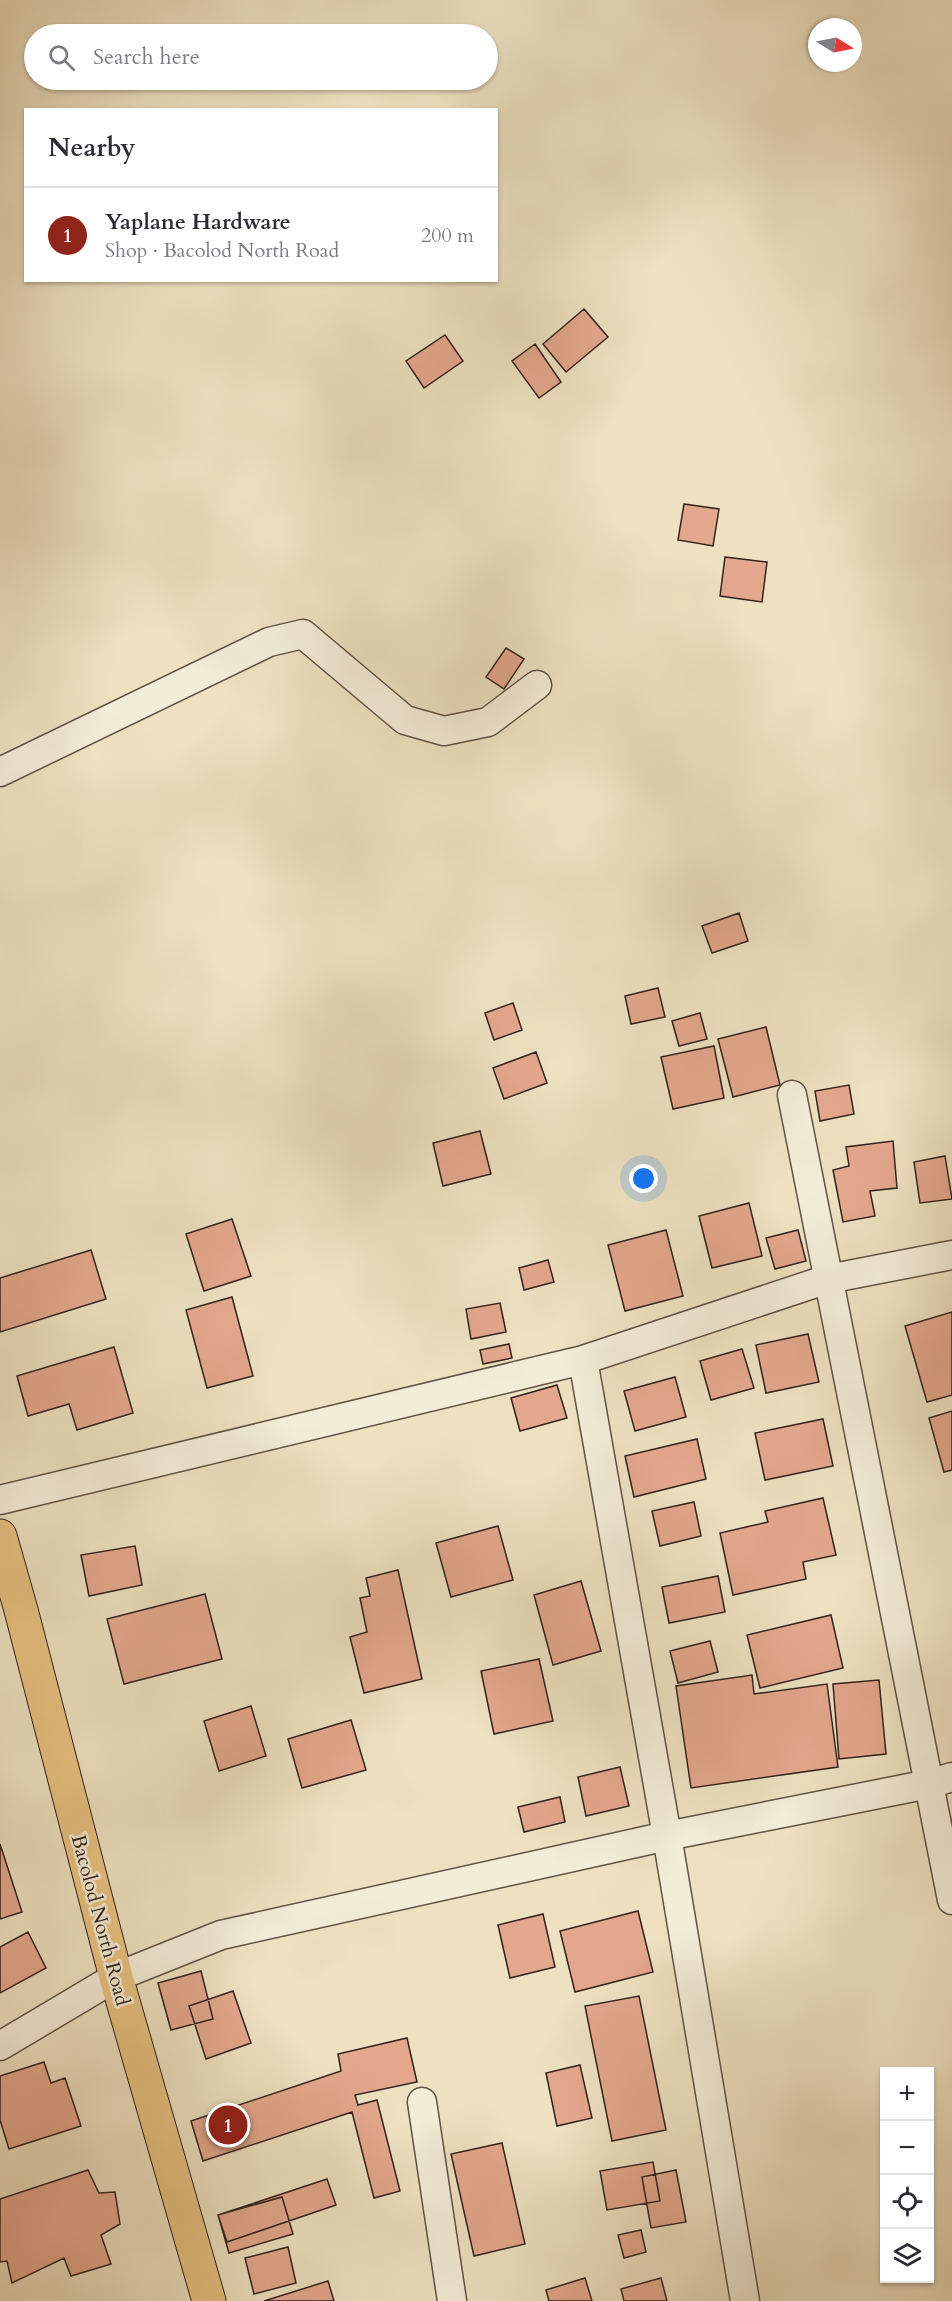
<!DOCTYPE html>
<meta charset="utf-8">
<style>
:root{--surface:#fff;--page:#f2f2f3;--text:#2b2b33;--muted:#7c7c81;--line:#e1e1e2;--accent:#8f2418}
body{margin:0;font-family:Cardo,serif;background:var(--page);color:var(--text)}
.controls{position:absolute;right:18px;bottom:18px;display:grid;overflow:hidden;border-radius:0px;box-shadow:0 2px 4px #0004}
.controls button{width:54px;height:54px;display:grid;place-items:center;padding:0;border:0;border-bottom:2px solid var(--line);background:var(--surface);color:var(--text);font:30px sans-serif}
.compass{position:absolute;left:808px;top:18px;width:54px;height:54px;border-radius:50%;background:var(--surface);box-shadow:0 2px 4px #0004;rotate:100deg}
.you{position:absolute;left:644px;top:1179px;width:21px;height:21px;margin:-15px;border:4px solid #fff;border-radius:50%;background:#1a73e8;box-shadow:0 0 0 9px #1a73e833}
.badge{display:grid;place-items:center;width:39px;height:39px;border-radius:50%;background:var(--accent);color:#fff;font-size:20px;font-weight:700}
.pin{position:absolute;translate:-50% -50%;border:3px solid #fff;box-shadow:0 2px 6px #0006}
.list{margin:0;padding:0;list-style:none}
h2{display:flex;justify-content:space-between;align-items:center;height:78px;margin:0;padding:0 24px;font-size:26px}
h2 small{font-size:20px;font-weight:400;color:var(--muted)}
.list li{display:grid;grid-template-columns:39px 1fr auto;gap:18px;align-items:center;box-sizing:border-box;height:96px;padding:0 24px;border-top:2px solid var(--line)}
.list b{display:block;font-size:22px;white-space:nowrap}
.list p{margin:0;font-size:20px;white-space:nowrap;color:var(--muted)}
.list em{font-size:20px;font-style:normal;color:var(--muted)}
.icon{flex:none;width:33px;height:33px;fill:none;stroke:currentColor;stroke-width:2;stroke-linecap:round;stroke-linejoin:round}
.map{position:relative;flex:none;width:952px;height:2301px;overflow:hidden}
.search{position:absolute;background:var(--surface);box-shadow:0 2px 4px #0004;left:24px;top:24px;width:474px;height:66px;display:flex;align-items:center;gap:15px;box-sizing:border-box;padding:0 21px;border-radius:33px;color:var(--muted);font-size:22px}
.panel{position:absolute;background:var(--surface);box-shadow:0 2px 4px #0004;left:24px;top:108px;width:474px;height:174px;border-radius:0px}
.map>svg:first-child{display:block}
.building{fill:#e3a78d;stroke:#31221c;stroke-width:1.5}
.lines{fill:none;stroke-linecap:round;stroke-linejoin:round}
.street-casing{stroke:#605245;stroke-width:31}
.highway-casing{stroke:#31221c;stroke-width:35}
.street{stroke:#f3ecd7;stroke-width:28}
.highway{stroke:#e6c080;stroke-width:33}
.labels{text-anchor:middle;stroke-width:5;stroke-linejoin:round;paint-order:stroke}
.street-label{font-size:20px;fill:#31221c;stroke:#f3ecd7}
</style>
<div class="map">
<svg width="952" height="2301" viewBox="0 0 952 2301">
<rect width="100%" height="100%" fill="#ede1c1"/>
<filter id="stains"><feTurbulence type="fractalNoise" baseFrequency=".00333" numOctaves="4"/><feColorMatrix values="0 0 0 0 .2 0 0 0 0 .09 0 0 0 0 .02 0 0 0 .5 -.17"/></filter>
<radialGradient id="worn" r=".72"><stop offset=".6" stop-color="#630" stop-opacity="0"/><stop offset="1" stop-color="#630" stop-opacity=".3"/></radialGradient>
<path class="building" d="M584,309L608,337L566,372L543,344Z
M445,335L463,361L424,388L406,361Z
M535,344L561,382L539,398L512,361Z
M684,504L719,509L713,546L678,540Z
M725,557L767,562L762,602L720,596Z
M506,648L524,659L504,689L486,677Z
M739,913L748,941L712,953L702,926Z
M658,988L665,1017L631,1024L625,996Z
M513,1003L522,1030L494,1040L485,1013Z
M700,1013L707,1039L679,1046L672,1021Z
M766,1027L780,1085L733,1097L718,1039Z
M714,1046L724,1098L673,1109L661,1057Z
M536,1052L547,1083L504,1099L493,1068Z
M849,1085L854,1114L820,1121L815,1091Z
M480,1131L491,1174L443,1186L433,1143Z
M893,1141L897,1188L870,1191L875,1216L843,1222L833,1170L849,1166L846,1147Z
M945,1156L952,1199L920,1203L914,1162Z
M749,1203L762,1256L712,1268L699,1216Z
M232,1219L251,1276L204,1291L186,1234Z
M666,1230L683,1296L625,1311L608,1245Z
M798,1230L806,1261L775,1269L766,1238Z
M91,1250L106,1299L0,1332V1278Z
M548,1260L554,1282L524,1290L519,1268Z
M232,1297L253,1376L207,1388L186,1310Z
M500,1303L506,1332L471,1339L466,1309Z
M952,1312V1395L927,1402L905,1326Z
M808,1334L819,1382L766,1393L756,1345Z
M509,1344L512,1358L483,1364L480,1350Z
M114,1347L133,1413L77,1430L69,1404L28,1416L17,1376Z
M742,1349L754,1388L711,1400L700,1361Z
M675,1377L686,1417L635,1431L624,1391Z
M557,1385L567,1418L520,1431L511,1398Z
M952,1411V1470L944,1472L929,1418Z
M823,1419L833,1466L765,1480L755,1433Z
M697,1439L706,1479L634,1497L625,1456Z
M823,1498L836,1555L803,1562L806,1579L733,1595L720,1533L768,1522L765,1511Z
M694,1502L701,1536L660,1546L652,1511Z
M498,1526L513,1580L451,1597L436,1543Z
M135,1546L142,1585L89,1596L81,1555Z
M398,1570L422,1679L364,1693L350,1637L367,1632L360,1598L370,1596L366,1578Z
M718,1576L725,1612L669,1623L662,1587Z
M581,1581L601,1651L553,1665L534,1595Z
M205,1594L222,1659L124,1684L107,1619Z
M831,1615L843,1668L760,1688L747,1635Z
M710,1641L718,1672L678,1683L670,1651Z
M539,1659L553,1721L494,1734L481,1671Z
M752,1675L754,1694L827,1684L838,1767L691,1788L676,1686Z
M879,1680L886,1754L839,1759L833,1684Z
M251,1706L266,1756L219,1771L204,1721Z
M351,1720L366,1770L302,1788L288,1739Z
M620,1767L629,1806L586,1816L578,1777Z
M560,1797L565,1822L524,1832L518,1807Z
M0,1844L22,1912L0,1919Z
M638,1911L653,1972L575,1992L560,1931Z
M543,1914L555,1967L510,1978L498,1925Z
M28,1932L46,1968L0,1993V1947Z
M201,1971L213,2019L171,2030L158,1983Z
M233,1991L251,2043L206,2059L189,2006Z
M639,1996L666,2130L612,2141L585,2006Z
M407,2038L417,2082L355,2095L358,2105L377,2100L400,2191L374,2198L352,2112L203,2161L191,2121L341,2071L338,2054Z
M44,2062L51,2083L65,2078L81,2126L9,2149L0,2120V2076Z
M580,2065L592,2118L557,2126L546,2073Z
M502,2143L525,2244L474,2256L451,2154Z
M653,2162L660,2201L607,2210L600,2171Z
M88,2170L99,2193L115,2192L120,2224L101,2235L111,2264L71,2276L64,2258L12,2283L7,2261L0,2262V2199Z
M676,2170L686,2222L651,2228L642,2177Z
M327,2179L336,2205L227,2242L218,2215Z
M282,2197L293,2234L229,2253L218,2215Z
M641,2230L646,2252L624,2258L618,2235Z
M288,2247L296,2283L254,2294L245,2258Z
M585,2278L592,2301H549L546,2290Z
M661,2278L667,2301H624L621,2289Z
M328,2281L334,2301H264Z"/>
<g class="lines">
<defs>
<path id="street" d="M0,772L269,642L303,634L405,720L444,731L488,722L537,685
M792,1095L952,1900
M583,1360L667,1836L745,2301
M0,1500L583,1360L828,1279L952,1255
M0,2046L116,1977L221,1935L667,1836L929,1784L952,1777
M422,2102L452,2301"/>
<path id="highway" d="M0,1536L21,1610L116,1977L209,2301"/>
</defs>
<use href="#street" class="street-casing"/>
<use href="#highway" class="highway-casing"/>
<use href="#street" class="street"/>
<use href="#highway" class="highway"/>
</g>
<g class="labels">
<g class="street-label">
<text transform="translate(101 1920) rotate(75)" y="7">Bacolod North Road</text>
</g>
</g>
<rect width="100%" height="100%" filter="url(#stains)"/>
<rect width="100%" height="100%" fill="url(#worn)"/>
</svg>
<div class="controls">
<button>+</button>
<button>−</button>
<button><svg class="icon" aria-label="locate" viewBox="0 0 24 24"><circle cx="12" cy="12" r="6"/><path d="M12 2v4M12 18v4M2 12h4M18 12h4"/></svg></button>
<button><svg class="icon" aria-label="layers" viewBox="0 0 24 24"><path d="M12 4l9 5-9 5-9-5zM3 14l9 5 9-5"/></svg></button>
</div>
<svg class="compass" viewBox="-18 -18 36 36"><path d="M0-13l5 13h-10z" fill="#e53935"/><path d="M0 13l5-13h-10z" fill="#7c7c81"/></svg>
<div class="you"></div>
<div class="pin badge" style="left:228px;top:2125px">1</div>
<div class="search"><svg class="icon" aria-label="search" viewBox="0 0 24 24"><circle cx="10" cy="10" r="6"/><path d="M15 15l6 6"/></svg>Search here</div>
<section class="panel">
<h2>Nearby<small></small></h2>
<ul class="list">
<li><span class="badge">1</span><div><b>Yaplane Hardware</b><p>Shop · Bacolod North Road</p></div><em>200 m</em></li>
</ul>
</section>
</div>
